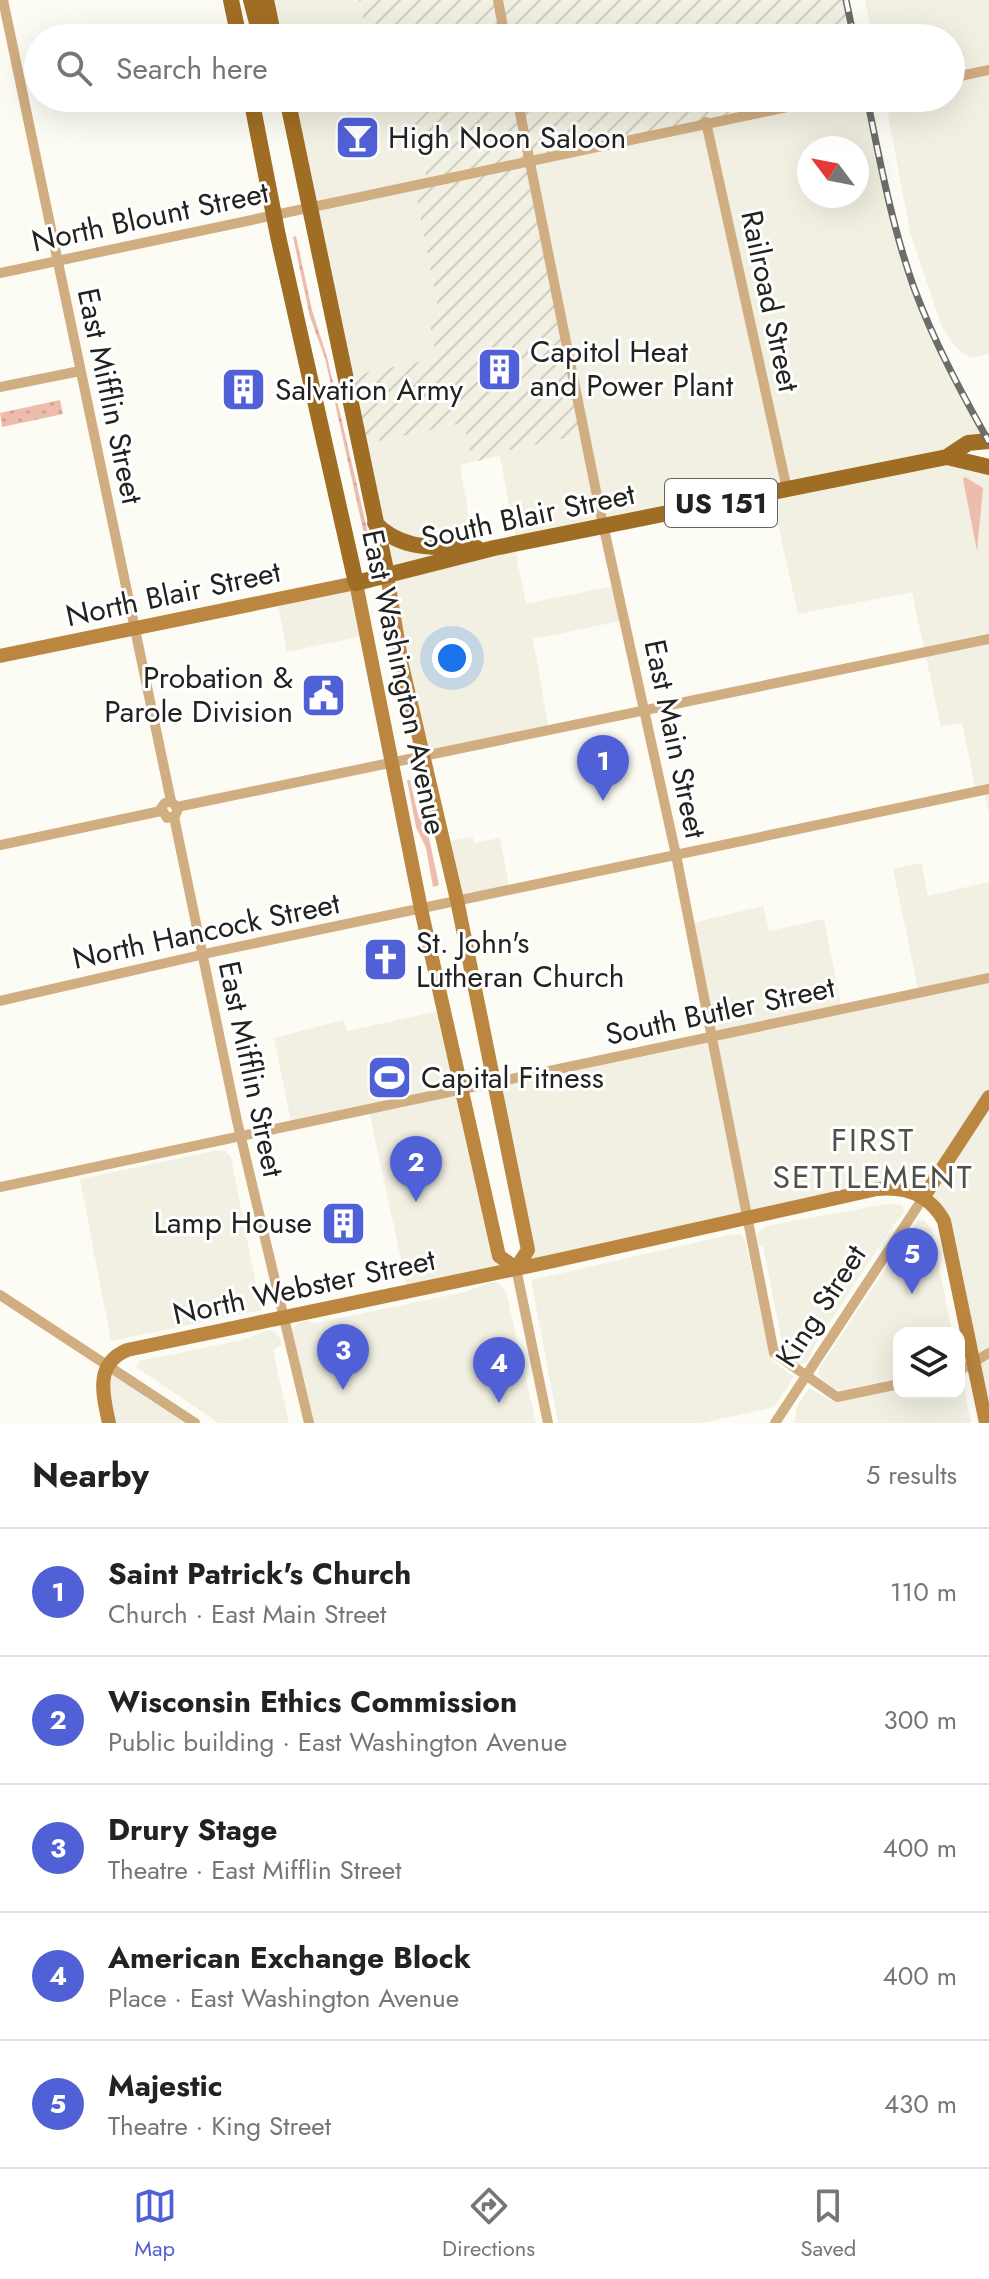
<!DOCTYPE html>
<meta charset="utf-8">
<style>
:root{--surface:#fff;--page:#f6f6f6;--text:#222;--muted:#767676;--line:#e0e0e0;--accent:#5061d7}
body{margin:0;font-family:Jost,sans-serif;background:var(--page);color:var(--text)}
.controls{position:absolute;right:24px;bottom:24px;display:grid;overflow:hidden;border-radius:16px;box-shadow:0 8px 32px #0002}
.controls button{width:72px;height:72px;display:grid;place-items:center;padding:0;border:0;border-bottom:2px solid var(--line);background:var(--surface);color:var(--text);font:40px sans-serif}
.compass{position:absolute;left:797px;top:136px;width:72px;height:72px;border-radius:50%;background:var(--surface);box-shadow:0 8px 32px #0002;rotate:302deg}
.you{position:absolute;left:452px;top:658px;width:28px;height:28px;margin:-20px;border:6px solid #fff;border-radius:50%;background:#1a73e8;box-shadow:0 0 0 12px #1a73e833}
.badge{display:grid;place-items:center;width:52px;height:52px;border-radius:50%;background:var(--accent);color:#fff;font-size:26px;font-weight:700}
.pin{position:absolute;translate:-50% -66px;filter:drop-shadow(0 2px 4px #0008)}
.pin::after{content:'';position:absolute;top:42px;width:28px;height:24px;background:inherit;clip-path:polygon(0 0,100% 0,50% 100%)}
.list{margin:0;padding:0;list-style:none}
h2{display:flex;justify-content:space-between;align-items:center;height:104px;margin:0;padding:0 32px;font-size:34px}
h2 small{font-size:26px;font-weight:400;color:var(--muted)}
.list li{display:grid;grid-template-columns:52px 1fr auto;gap:24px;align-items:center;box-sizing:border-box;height:128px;padding:0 32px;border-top:2px solid var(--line)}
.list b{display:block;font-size:30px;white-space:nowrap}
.list p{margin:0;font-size:26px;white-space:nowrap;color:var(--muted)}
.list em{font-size:26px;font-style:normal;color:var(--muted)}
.icon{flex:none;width:44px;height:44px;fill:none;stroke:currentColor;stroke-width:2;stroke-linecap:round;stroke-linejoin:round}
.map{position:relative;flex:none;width:989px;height:1423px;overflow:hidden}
.search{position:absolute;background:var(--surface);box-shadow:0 8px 32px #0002;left:24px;right:24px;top:24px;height:88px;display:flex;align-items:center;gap:20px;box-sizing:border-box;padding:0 28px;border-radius:44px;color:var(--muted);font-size:30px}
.sheet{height:744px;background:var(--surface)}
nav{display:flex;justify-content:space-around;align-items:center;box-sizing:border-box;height:112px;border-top:2px solid var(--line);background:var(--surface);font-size:22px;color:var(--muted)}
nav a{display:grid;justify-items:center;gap:4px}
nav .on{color:var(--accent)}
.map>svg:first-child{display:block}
.built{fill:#f1f0e2;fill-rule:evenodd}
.industrial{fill:url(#industrial-furrows)}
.green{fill:#edbcad}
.garden{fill:url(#garden-dots)}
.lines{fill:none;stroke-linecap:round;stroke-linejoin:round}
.street{stroke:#d1ad82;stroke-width:10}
.secondary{stroke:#ba8640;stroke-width:14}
.primary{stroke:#a06d24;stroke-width:16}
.rail-casing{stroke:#6c6c68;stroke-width:7}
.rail{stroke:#fff;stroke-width:4;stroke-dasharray:12;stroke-linecap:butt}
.labels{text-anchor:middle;stroke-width:6;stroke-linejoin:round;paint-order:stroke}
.shield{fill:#fff;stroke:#646463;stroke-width:2}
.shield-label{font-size:28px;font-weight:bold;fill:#222220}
.poi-label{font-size:30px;fill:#222220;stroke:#fff;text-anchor:start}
.street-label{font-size:30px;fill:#222220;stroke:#fff}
.neighbourhood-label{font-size:32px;letter-spacing:2px;fill:#50504a;stroke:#fff}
</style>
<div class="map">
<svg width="989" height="1423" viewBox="0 0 989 1423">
<defs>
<pattern id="industrial-furrows" width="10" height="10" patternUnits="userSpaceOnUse" patternTransform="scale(2)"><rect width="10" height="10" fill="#f1f0e2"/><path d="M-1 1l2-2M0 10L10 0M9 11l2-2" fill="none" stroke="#cecec2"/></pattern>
<pattern id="garden-dots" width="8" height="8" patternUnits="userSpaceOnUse" patternTransform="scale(2)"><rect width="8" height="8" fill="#edbcad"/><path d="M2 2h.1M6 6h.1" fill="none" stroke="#cba195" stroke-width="1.8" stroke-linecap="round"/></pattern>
</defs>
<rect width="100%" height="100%" fill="#fcfbf4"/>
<path class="built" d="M266,0H359L367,38H274Z
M865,0H989V354L970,358L955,346L942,327L910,232L885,98H951V38H873Z
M287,98H410L427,183L414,185L440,318L430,320L437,358L345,377Z
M830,98H867L896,227L915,289L951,374L989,441L948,456L989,467V815L984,791L976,792L962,723L941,727L912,592L798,614L771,493L517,545L499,452L584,434L528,162ZM809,148H857V196H809Z
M458,424L466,432L472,462L460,465L474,547L514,545L526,604L618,585L625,620L533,639L549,731L424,757L359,445Z
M356,583L366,635L287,652L277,599Z
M473,837L474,843L500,838L510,890L457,900L444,842Z
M921,863L928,896L989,882V1423L944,1221L895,1188L408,1292L369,1111L292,1126L274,1038L344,1020L347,1031L444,1010L505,1262L523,1259L494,1084L712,1039L689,924L763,906L769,931L824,919L842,1010L919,993L893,869Z
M219,1150L225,1151L231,1157L261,1310L111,1341L80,1179Z
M887,1204L902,1205L905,1212L893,1225L813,1348L807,1362L799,1365L781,1354L778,1347L782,1341L763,1247L757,1245V1233L765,1226Z
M918,1220H924L932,1230L952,1333H899V1378L841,1390L834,1388L820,1378L819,1369Z
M734,1234H740L745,1239L771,1360L794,1377L774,1407L702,1423H558L531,1280Z
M492,1282L499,1283L506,1292L536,1423H311L294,1338L292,1329L298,1323L307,1321L316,1323L465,1292Z
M269,1330L275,1332L281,1340V1346L273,1350L289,1423H219L136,1367L139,1361L242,1340Z
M107,1366L195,1423H109Z
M959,1377L963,1382L971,1423H794L797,1407L809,1388L834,1402L899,1389V1393H959Z"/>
<path class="industrial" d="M359,0H844L853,38H367Z
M410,98H830L529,162L584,434L500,452V456L472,462L466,432L460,433L458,424L359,445L345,377L437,358L429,320L440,317L414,185L427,182Z"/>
<path class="green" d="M965,477L983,488L977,551L963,479Z
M407,780H410L418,815L429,838L439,885L433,887L426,848L416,827Z"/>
<path class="garden" d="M296,236L312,310L327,357L368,533L364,534L325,358L310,317L293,237Z
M60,400L63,414L2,427L0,413Z"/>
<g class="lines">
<path class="street" d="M3,0L171,801L178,809L175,816L167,818L161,808L165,803L171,801
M498,0L505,38
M951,78L989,70
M517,98L599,506L676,855L774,1353L837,1397L899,1384
M706,122L787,489
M0,273L830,98
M0,387L80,371
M177,807L989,639
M174,817L237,1121L309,1423
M0,845L161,811
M0,1001L218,951L989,789
M0,1187L989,978
M516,1268L548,1423
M0,1295L195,1423
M959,1371L989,1353
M775,1423L923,1198"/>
<path class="secondary" d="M387,575L402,665L457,900L528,1250L516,1268
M0,656L356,583L421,909L499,1256L516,1268
M923,1198L989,1097
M109,1423C103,1395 94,1364 127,1350L549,1262L877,1189C905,1186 930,1195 944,1221L986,1423"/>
<path class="primary" d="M231,0L239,38
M251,0L261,38
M266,0L274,38
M251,98L278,236L356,583L494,548L947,457L968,443L989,441
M287,98L387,575
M947,457L989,467
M375,523C403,553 440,546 477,548"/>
<defs>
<path id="rail" d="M846,0L854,38
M867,98C880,162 892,226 914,288C934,342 961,392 989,442"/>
</defs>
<use href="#rail" class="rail-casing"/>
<use href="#rail" class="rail"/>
</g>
<defs>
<symbol id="bar-square" viewBox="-11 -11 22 22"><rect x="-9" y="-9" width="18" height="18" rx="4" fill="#5061d7" stroke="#fff"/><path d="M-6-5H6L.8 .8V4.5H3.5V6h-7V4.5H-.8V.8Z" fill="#fff"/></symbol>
<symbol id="building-square" viewBox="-11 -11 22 22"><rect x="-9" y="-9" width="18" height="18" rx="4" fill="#5061d7" stroke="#fff"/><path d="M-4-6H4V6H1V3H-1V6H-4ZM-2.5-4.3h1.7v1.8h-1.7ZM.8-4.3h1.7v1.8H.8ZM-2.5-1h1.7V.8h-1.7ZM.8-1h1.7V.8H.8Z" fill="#fff"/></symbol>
<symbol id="civic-square" viewBox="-11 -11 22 22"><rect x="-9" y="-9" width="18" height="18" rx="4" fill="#5061d7" stroke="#fff"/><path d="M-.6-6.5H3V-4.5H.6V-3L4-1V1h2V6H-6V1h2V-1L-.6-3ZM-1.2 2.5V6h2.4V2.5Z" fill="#fff"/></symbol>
<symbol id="church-square" viewBox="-11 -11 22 22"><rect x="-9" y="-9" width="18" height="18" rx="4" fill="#5061d7" stroke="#fff"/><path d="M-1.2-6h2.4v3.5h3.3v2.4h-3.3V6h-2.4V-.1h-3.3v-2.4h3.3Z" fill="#fff"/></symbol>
<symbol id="stadium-square" viewBox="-11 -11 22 22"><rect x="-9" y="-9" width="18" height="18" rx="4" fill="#5061d7" stroke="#fff"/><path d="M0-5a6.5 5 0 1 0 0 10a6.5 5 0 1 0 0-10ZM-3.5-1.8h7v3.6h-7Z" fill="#fff"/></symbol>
</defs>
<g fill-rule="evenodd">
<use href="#bar-square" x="332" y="112" width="51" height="51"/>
<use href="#building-square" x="474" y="344" width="51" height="51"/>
<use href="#building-square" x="218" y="364" width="51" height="51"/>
<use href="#civic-square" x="298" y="670" width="51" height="51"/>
<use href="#church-square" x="360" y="934" width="51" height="51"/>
<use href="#stadium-square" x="364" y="1052" width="51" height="51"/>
<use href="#building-square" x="318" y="1198" width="51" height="51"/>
</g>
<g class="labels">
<rect class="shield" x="665" y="479" width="112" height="48" rx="6"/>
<g class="shield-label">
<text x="721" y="513">US 151</text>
</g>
<g class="poi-label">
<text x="388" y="148">High Noon Saloon</text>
<text x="530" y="362">Capitol Heat<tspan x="530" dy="34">and Power Plant</tspan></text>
<text x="275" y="400">Salvation Army</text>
<text x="293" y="688" text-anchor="end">Probation &amp;<tspan x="293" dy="34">Parole Division</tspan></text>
<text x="416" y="953">St. John's<tspan x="416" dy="34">Lutheran Church</tspan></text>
<text x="421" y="1088">Capital Fitness</text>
<text x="312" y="1233" text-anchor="end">Lamp House</text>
</g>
<g class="street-label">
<text transform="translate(150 217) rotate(-12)" y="10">North Blount Street</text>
<text transform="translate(770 301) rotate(78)" y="10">Railroad Street</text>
<text transform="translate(110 396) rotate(78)" y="10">East Mifflin Street</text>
<text transform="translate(528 516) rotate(-12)" y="10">South Blair Street</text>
<text transform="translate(173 594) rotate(-12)" y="10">North Blair Street</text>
<text transform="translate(404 682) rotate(78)" y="10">East Washington Avenue</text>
<text transform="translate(675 739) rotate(78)" y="10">East Main Street</text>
<text transform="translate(206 931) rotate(-12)" y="10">North Hancock Street</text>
<text transform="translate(720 1011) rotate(-12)" y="10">South Butler Street</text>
<text transform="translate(251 1069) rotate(78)" y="10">East Mifflin Street</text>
<text transform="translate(304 1287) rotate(-12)" y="10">North Webster Street</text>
<text transform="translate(821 1306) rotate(-57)" y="10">King Street</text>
</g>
<g class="neighbourhood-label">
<text x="873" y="1151">FIRST<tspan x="873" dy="37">SETTLEMENT</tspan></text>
</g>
</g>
</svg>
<div class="controls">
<button><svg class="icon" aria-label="layers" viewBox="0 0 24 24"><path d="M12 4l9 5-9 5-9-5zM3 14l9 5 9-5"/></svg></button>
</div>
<svg class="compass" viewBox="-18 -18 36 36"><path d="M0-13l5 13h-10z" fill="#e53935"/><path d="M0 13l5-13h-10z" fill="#767676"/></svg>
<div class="you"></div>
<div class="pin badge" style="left:603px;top:801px">1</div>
<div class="pin badge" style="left:416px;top:1202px">2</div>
<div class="pin badge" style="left:343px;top:1390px">3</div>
<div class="pin badge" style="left:499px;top:1403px">4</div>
<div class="pin badge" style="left:912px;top:1294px">5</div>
<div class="search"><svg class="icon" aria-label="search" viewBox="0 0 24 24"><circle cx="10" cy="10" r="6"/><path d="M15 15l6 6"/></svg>Search here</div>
</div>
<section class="sheet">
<h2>Nearby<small>5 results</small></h2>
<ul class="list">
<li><span class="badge">1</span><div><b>Saint Patrick's Church</b><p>Church · East Main Street</p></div><em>110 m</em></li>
<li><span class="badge">2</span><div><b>Wisconsin Ethics Commission</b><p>Public building · East Washington Avenue</p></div><em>300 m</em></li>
<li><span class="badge">3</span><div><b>Drury Stage</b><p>Theatre · East Mifflin Street</p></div><em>400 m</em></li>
<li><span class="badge">4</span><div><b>American Exchange Block</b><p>Place · East Washington Avenue</p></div><em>400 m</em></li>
<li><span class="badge">5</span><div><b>Majestic</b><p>Theatre · King Street</p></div><em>430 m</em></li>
</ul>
</section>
<nav>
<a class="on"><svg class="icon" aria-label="map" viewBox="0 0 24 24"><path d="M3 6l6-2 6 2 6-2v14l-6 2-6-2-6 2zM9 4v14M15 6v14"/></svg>Map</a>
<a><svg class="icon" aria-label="directions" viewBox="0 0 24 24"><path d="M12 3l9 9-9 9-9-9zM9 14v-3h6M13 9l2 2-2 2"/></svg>Directions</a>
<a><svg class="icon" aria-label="saved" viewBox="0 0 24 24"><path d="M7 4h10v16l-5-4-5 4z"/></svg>Saved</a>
</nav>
